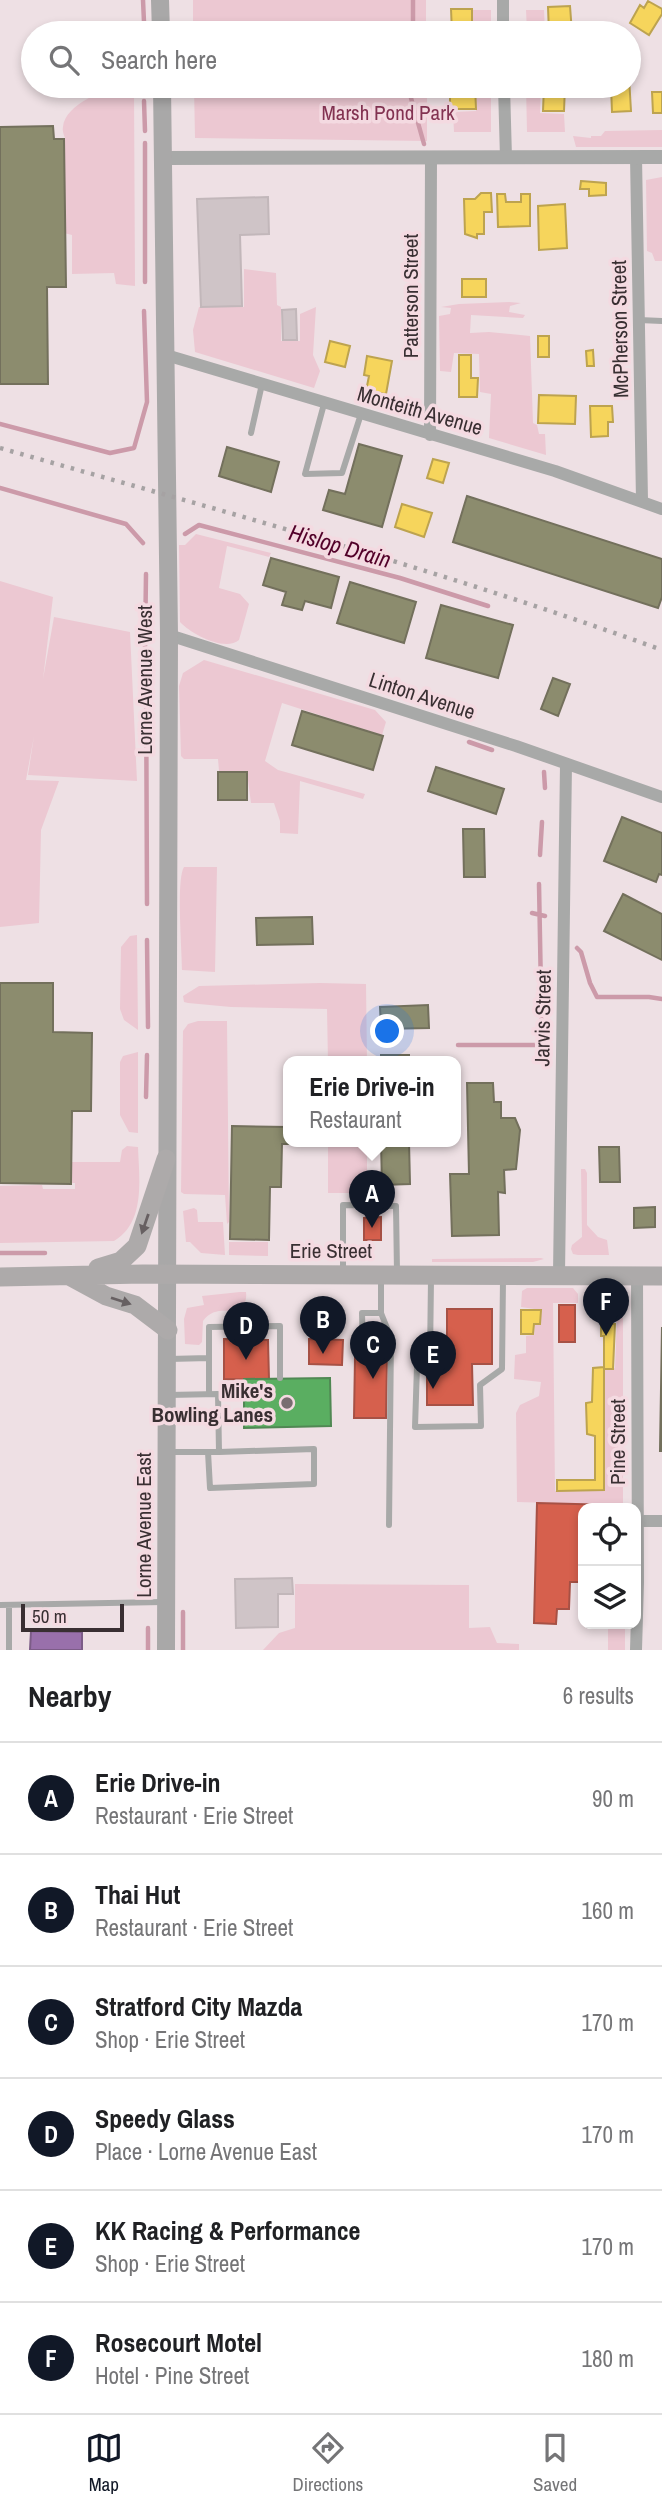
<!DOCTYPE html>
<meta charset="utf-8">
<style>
:root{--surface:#fff;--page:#f2f2f2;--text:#202124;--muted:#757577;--line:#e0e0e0;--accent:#111827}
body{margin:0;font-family:"Archivo Narrow",sans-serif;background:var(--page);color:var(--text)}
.controls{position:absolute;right:21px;bottom:21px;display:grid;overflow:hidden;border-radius:14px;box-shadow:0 4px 10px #0003}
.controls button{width:63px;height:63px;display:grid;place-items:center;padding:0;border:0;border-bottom:2px solid var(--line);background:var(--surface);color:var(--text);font:35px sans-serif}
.scale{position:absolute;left:21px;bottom:18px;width:103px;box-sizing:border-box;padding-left:7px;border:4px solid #392f32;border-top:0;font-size:19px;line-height:24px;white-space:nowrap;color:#392f32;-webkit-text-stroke:5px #f4dae1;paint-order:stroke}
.you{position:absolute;left:388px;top:1032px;width:24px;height:24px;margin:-18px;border:5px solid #fff;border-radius:50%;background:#1a73e8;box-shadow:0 0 0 10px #1a73e833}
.badge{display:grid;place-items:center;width:46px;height:46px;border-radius:50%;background:var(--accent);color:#fff;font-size:23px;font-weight:700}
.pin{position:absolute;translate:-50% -58px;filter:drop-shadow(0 2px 4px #0008)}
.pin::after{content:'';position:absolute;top:37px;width:24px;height:21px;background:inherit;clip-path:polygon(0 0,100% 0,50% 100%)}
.popup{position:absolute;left:283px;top:1056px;width:178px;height:91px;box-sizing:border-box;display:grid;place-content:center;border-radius:14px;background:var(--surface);filter:drop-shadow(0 2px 5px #0005);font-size:23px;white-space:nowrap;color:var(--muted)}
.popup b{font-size:26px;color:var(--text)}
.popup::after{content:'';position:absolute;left:50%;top:100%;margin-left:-14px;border:14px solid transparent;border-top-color:var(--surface)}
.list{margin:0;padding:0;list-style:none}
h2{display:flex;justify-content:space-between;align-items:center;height:91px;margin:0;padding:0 28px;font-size:30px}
h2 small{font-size:23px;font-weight:400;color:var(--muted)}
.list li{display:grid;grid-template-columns:46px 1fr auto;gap:21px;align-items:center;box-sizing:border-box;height:112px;padding:0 28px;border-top:2px solid var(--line)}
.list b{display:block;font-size:26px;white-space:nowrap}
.list p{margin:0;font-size:23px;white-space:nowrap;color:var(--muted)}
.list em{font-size:23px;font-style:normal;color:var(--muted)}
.icon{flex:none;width:38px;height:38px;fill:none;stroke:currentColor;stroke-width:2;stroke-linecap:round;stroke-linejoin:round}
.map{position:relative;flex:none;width:662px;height:1650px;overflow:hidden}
.search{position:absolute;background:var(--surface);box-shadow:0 4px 10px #0003;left:21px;right:21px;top:21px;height:77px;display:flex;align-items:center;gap:18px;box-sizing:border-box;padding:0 24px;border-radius:38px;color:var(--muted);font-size:26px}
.sheet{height:763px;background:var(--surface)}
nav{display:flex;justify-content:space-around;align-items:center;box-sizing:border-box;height:98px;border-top:2px solid var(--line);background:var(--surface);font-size:19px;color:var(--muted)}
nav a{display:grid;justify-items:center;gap:4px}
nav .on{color:var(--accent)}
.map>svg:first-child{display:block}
.green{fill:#ecc8d2}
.homes{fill:#f6d55c;stroke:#bda34f;stroke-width:2}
.shops{fill:#d6604d;stroke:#a75145;stroke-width:2}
.offices{fill:#9970ab;stroke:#7c5c87;stroke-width:2}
.public{fill:#5aae61;stroke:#508853;stroke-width:2}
.industry{fill:#8c8c6e;stroke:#73705c;stroke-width:2}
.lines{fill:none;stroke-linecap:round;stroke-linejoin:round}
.stream{stroke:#cc9aa9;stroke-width:4.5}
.building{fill:#cfc4c7;stroke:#c2b7ba;stroke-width:2}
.service{stroke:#a8a9a8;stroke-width:6}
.minor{stroke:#a8a9a8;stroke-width:12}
.tertiary{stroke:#a8a9a8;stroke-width:14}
.secondary{stroke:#a9a8a8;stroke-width:18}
.primary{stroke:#adaaaa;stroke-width:19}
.rail{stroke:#a6a2a3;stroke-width:4.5;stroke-dasharray:3.5 7;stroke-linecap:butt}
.oneway{fill:#676062}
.poi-dot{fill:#786d70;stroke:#f4dae1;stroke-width:2.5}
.labels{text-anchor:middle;stroke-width:7;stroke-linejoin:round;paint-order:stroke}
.park-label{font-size:21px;fill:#833352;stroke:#f4dae1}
.street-label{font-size:21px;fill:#392f32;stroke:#f4dae1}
.poi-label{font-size:21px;font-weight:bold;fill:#392f32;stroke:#f4dae1;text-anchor:end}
.water-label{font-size:23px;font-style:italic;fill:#520129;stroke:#f4dae1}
</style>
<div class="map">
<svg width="662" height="1650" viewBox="0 0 662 1650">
<rect width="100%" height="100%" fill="#eee0e4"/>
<path class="green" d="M193,0H426V33H193Z
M472,10H491V32H473Z
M526,10H544L545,32H527Z
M125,86L134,88L135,286L116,284L114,273L72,274V235L64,233L65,138C64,135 62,131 63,127C65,104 106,88 125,86Z
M194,86H427V141L195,138Z
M476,86H491V132H454L453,112L476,111Z
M526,86H541L540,113L564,114L565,132H527Z
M662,130V147H576L573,136L591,138V136H601L605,131Z
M662,177V261H655L652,253L647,251L646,180Z
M244,269L276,273L277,305L281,307V341H300V314L316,307L313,355L320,371L314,388L195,352L193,330L199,307H244Z
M509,302L521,303L510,306L509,312L525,315L523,318L471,315L470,333L489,332L530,336L533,423L537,425L539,434H545L546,455L489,438L491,394L480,392L479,354L454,353L451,372L440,371L439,316L450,314L451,308L441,307L459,304Z
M196,534L271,553L269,557L227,546L219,588L240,594L249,604L239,640C225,652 191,634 180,622L179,545H185Z
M0,581L53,597L43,679L54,617L130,632L137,781L28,775L34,736L26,780L59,781L41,830L39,923L0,927Z
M204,660L375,710L386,722L382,735L282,703L265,761L278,770L365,794L363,799L300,781L298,834L280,833V821L274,803H251L247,773L219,771L218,759H184L181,756L179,686L183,673Z
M184,867H217L215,972L182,970C182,950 176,880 184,867Z
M137,935L138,1030L124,1020L120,1009L121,947L130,936Z
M320,983L366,984L367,1062H328L327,1009L231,1007L188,1003L184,1002L183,996L199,986Z
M198,1021H227L229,1222L227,1224L225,1195L184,1194L181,1192L183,1031L188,1024Z
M138,1052V1133L129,1132L120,1115V1062L123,1056Z
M328,1142H367V1193H328Z
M127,1146L138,1147C139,1178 146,1222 114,1241L0,1243V1186L42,1185L43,1189H75V1183H72V1162H120L122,1150Z
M581,1169H585L587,1173V1225L598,1237L607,1240L609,1255H578L573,1254L571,1249L572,1245L582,1237Z
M194,1208L197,1210L198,1222H223L225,1255L201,1253L190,1242H186L183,1211Z
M229,1242H268V1256L229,1255Z
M541,1258L544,1259L533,1262H432V1259Z
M527,1288H573L578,1294V1303H553L555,1491H603L605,1370L615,1368L617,1317L623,1318V1505L517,1502L516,1413L520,1405L539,1396L541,1382L514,1379L515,1355L526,1353V1336L534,1335L535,1325H541V1310L521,1307L522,1291Z
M240,1292H246C247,1302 244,1305 237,1311C224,1311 212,1308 203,1321L202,1342L199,1345L185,1344L184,1319L187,1308L204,1305L202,1296Z
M295,1584L469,1585V1628L490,1627L497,1643L519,1644V1650H263L279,1633L295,1628Z
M608,1624H625V1650H608Z"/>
<path class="homes" d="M648,1L662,9V14L649,35L630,23L640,5L644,8Z
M570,6L572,33H549L548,7Z
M451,9H472V32L452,33Z
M629,77L631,111L612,112L611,86H629Z
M450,86H475L476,109H450Z
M544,86H565L564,111H543Z
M652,92H662V113H653Z
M581,181L606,183V195L589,196V189H580Z
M481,193H491L492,212H484V234H477V238L465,234L464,199H475Z
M497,194H505L506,202H521V194H530V226L498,227Z
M565,204L567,248L539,250L538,206Z
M462,279H486V297H462Z
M538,336H549V357H538Z
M330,341L350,346L345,367L325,362Z
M593,350L594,366H587L586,351Z
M459,355H471V378H478L477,397H459Z
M367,356L392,361L386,394L366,391L369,376L364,375Z
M539,395L576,396L575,424L538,423Z
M590,406H612L613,422H608V436L591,437Z
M433,459L449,463L443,483L427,478Z
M402,504L432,513L424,537L395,527Z
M521,1310H541L540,1324H534L533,1334H521Z
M601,1323L615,1324L613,1369H604V1490L557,1491V1480H595V1436L587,1434L586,1403L592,1402L593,1368L604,1367V1336H601Z"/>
<path class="shops" d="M381,1217V1240H364V1218Z
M559,1305H575V1342H559Z
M447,1309H492V1364H472L473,1405H427V1370H447Z
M224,1339L268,1340L269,1380L224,1379Z
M309,1339L343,1340L342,1365L309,1364Z
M355,1358H387L386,1418H354Z
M537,1503L613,1505V1508H583V1582H570L569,1609H557L556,1624L534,1623Z"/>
<path class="offices" d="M31,1631L82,1632V1650H30Z"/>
<path class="public" d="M330,1378L331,1426L244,1428V1379Z"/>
<path class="industry" d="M53,126L54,139H64L66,287H47L48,384H0V127Z
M359,444L402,456L382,527L323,510L329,490L345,494Z
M227,447L279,462L271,492L219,476Z
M467,496L662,559V597L658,608L453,542Z
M271,558L339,577L331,608L305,601L302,610L282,605L286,592L263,585Z
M350,582L416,602L404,643L337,623Z
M441,605L513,625L498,678L426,658Z
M553,678L570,684L558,716L541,709Z
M302,711L383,736L373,770L292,745Z
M436,767L504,789L496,814L428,791Z
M218,772H247V800H218Z
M622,817L662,833V875L659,874L656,882L604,861Z
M463,829H484L485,877H464Z
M623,894L662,914V960L604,931Z
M312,917L313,944L257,945L256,918Z
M0,983H53V1032L92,1033L91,1111H72L71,1184L0,1183Z
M428,1005L429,1028L381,1029L380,1007Z
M381,1055H409V1062H381Z
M467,1083H493L494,1102H501V1118H515L520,1130L516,1169L504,1170L505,1193L498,1192L499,1235L452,1236L450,1174H469Z
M232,1126L288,1127V1142H296L295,1144H282L281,1187H270L269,1240L230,1239Z
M381,1142H409L410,1184L382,1185Z
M599,1147H619L620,1182H600Z
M655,1207V1227L634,1228V1208Z
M662,1327V1451H660Z"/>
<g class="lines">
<path class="stream" d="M143,0L144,22
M413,33V0
M412,86L411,98L424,144
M144,101L145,131
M145,143V282
M0,424L110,453L134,448L147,402L144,311
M0,488L126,524L143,543
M185,534L199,525L400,578L488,606
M145,647L146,574
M146,660L147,904
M469,742L492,750
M544,772L545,788
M540,855L542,822
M532,913L545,916
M147,940L148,1027
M577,948L581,952L590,983L597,997H649L662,999
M458,1045H542L539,884
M146,1097L147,1055
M0,1253H45
M183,1612V1650
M148,1628V1650"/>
</g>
<path class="building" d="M268,197L269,234L240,235L242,306L201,307L197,199Z
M296,309L297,340H283L282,310Z
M292,1578L293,1594H278V1627L236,1628L235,1579Z"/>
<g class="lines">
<path class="service" d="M639,320L662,321
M324,404L305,474L342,473L361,414
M251,433L262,384
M343,1271V1205L396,1206L397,1272
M381,1279V1313L391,1338L389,1525
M431,1279L430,1356L417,1366L415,1427L481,1426L480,1385L502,1369L503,1279
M363,1352L362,1313H381
M169,1359L209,1358
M209,1394V1327L280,1326V1378
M168,1395L218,1394L219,1452H169
M208,1452L210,1488L314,1484V1449L219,1452
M0,1605L163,1602
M9,1605V1650"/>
<path class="minor" d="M503,0V33
M504,86L506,158
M636,157L642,500
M166,355L555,471L662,509
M430,435L431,158
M169,635L516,746L662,797
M559,1274L566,764
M637,1521H662
M636,1650L638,1582L637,1275"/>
<path class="tertiary" d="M163,158L662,157"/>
<path class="secondary" d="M160,0L161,33
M162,86L169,635L166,1650"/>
<path class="primary" d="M98,1268L121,1261L137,1246L166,1159
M0,1277L143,1274L662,1276
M71,1277L106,1296L135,1305L168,1330"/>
<path class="rail" d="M0,448C222,511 445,571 662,650"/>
</g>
<defs><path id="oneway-solid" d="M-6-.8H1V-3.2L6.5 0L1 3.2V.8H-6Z" transform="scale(1.75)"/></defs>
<g class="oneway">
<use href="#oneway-solid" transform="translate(145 1224) rotate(109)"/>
<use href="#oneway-solid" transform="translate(121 1301) rotate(18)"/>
</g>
<circle class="poi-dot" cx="287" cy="1403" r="7"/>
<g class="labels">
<g class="park-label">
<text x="388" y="120">Marsh Pond Park</text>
</g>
<g class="street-label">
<text transform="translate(411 296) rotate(-90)" y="7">Patterson Street</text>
<text transform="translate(620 329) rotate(-91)" y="7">McPherson Street</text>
<text transform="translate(420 411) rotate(16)" y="7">Monteith Avenue</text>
<text transform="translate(145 680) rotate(-90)" y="7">Lorne Avenue West</text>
<text transform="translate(422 696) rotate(18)" y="7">Linton Avenue</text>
<text transform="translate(543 1018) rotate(-89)" y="7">Jarvis Street</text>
<text x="331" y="1258">Erie Street</text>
<text transform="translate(618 1442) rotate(-90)" y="7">Pine Street</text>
<text transform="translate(144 1525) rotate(-90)" y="7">Lorne Avenue East</text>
</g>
<g class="poi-label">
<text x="273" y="1398">Mike's<tspan x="273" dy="24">Bowling Lanes</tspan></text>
</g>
<g class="water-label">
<text transform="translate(340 546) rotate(16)" y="8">Hislop Drain</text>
</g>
</g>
</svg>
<div class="controls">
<button><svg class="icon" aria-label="locate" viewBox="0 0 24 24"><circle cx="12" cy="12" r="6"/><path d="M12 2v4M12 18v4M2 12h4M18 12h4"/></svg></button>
<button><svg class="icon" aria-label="layers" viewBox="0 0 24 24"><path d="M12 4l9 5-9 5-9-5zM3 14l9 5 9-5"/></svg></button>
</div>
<div class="scale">50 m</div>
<div class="you"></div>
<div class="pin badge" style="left:372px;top:1228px">A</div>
<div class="popup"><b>Erie Drive-in</b>Restaurant</div>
<div class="pin badge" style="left:323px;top:1354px">B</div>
<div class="pin badge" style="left:373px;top:1379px">C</div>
<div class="pin badge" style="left:246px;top:1360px">D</div>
<div class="pin badge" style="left:433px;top:1389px">E</div>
<div class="pin badge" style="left:606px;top:1336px">F</div>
<div class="search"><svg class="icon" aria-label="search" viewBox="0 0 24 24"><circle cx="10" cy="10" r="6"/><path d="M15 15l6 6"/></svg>Search here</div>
</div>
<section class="sheet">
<h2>Nearby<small>6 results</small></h2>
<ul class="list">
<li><span class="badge">A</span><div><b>Erie Drive-in</b><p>Restaurant · Erie Street</p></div><em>90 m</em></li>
<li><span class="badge">B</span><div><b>Thai Hut</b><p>Restaurant · Erie Street</p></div><em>160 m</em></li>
<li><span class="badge">C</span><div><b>Stratford City Mazda</b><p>Shop · Erie Street</p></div><em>170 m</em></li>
<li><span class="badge">D</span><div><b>Speedy Glass</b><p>Place · Lorne Avenue East</p></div><em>170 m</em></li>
<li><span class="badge">E</span><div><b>KK Racing &amp; Performance</b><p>Shop · Erie Street</p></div><em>170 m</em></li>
<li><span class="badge">F</span><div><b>Rosecourt Motel</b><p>Hotel · Pine Street</p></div><em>180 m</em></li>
</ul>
</section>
<nav>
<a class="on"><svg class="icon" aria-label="map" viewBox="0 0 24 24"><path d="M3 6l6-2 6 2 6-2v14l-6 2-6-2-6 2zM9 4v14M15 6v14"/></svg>Map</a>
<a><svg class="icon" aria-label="directions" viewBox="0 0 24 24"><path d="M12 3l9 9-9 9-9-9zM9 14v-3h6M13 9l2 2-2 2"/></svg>Directions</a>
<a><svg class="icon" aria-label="saved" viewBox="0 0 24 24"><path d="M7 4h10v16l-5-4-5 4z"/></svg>Saved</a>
</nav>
